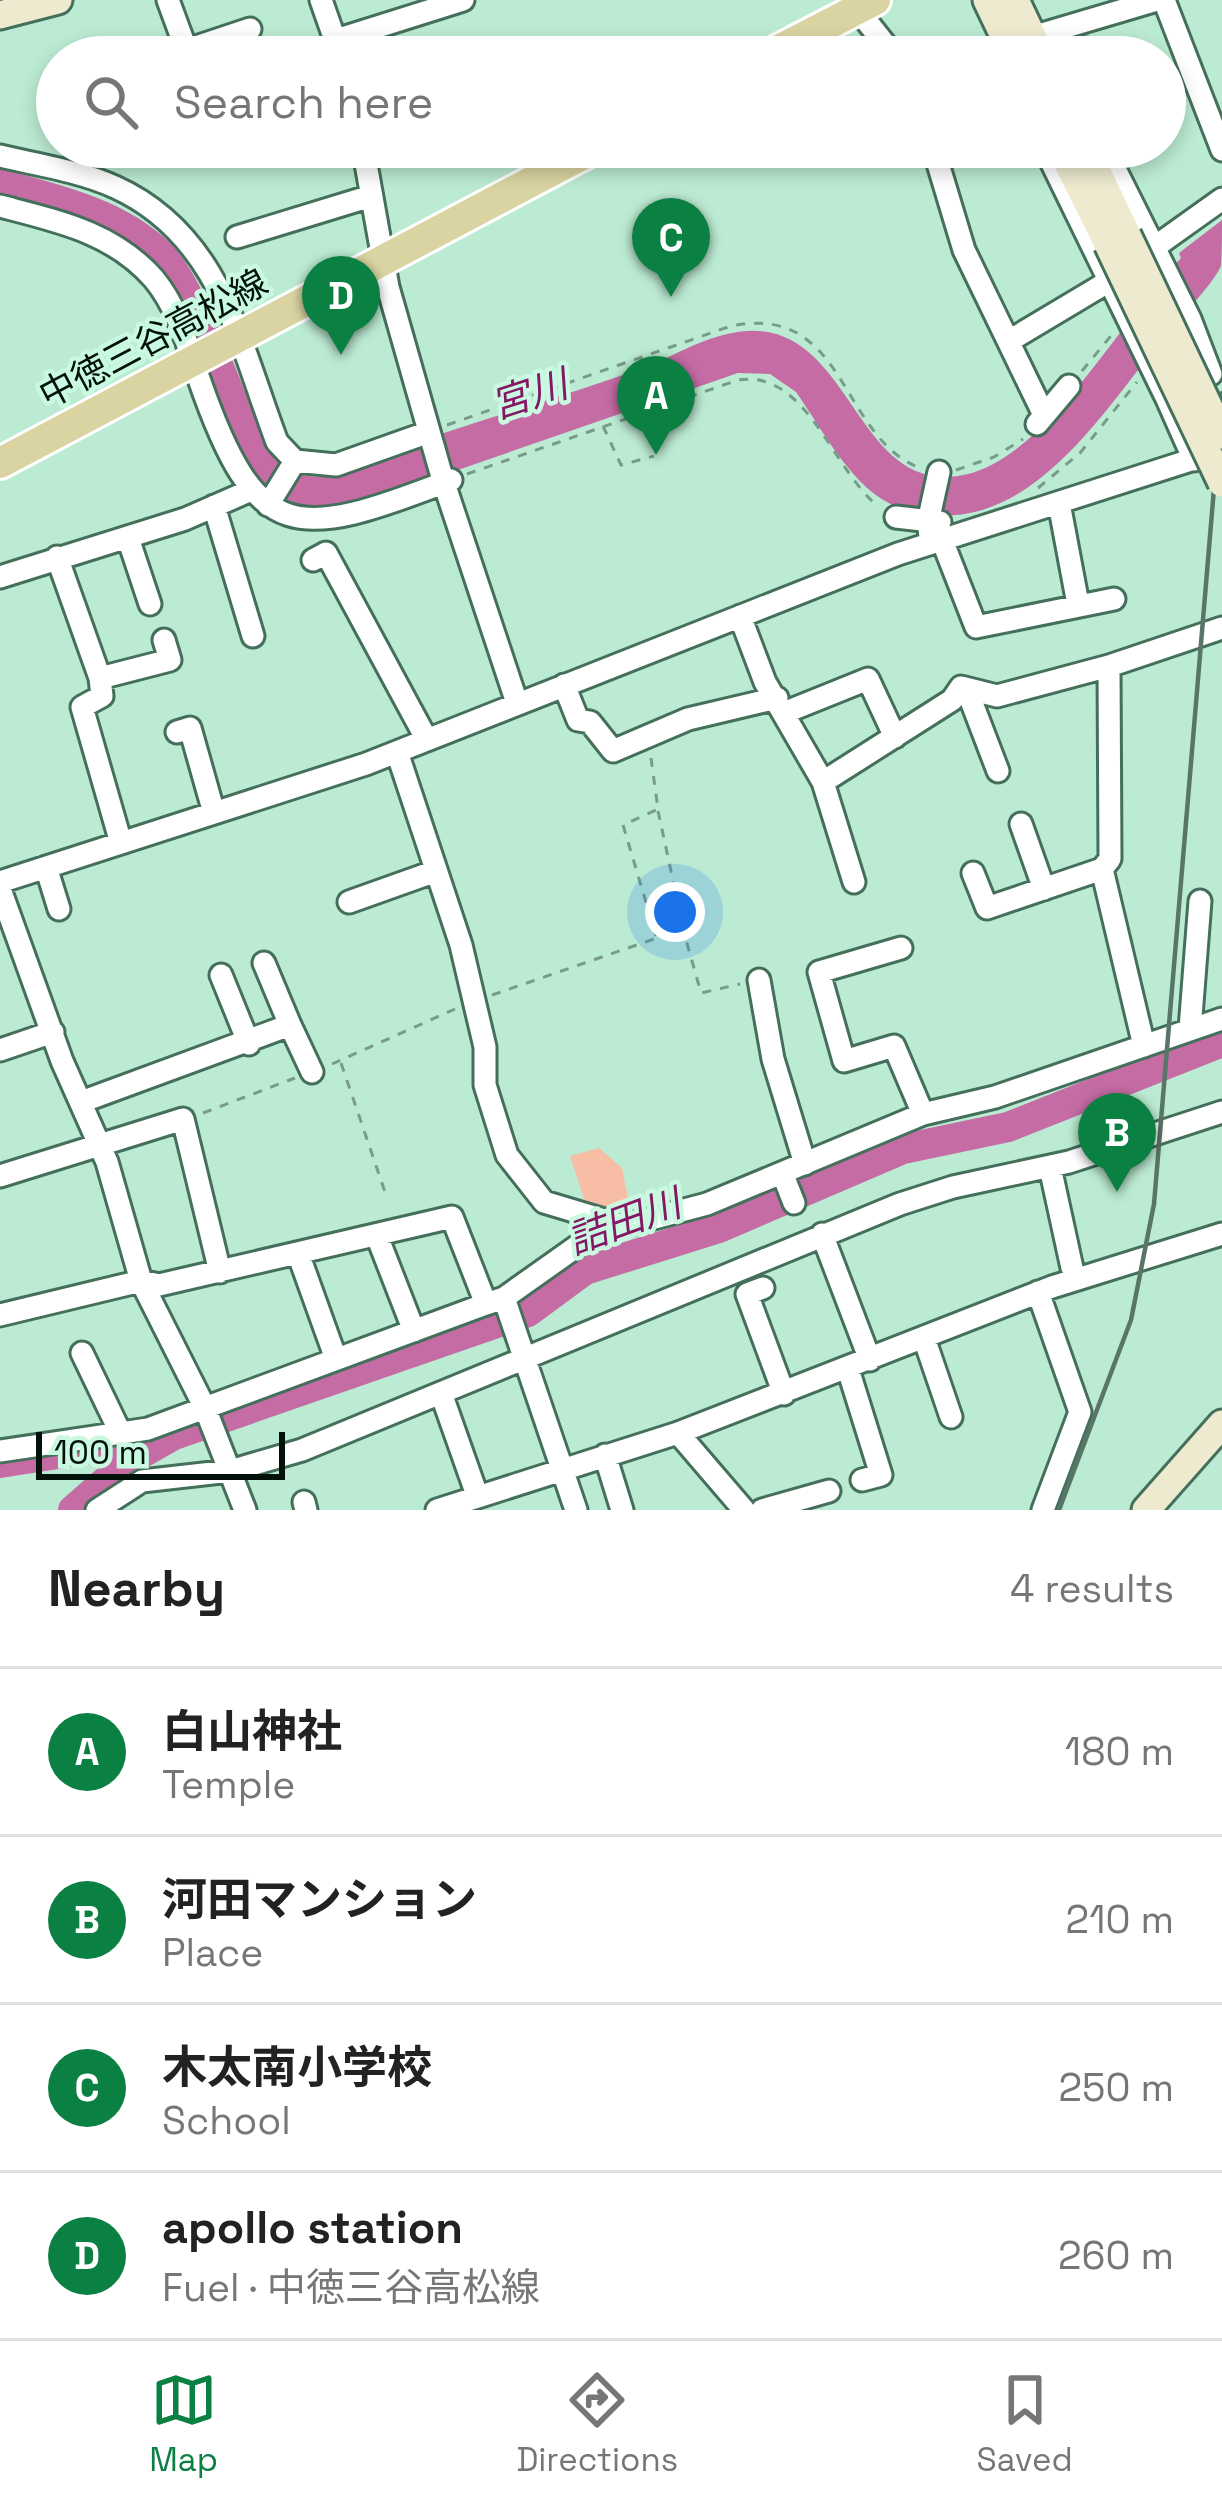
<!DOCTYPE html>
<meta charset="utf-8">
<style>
:root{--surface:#fff;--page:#f2f2f2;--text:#222;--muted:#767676;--line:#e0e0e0;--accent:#0b8043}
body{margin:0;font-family:"Space Grotesk","Noto Sans JP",sans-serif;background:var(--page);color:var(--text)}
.scale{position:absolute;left:36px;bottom:30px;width:249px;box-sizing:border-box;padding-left:12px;border:6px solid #02120a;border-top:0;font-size:33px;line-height:42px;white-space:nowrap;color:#02120a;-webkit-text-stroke:9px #c9f9e0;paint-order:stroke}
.you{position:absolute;left:675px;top:912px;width:42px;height:42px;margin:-30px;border:9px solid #fff;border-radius:50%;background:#1a73e8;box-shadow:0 0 0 18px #1a73e833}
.badge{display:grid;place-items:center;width:78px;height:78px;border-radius:50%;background:var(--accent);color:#fff;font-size:39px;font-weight:700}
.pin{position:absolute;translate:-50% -99px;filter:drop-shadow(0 3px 6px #0008)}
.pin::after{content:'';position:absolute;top:63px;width:42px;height:36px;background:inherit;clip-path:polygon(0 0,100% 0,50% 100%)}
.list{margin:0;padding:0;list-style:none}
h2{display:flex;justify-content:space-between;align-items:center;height:156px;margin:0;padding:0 48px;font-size:51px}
h2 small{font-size:39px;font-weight:400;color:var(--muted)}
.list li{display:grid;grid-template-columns:78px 1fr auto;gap:36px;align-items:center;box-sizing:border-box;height:168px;padding:0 48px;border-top:3px solid var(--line)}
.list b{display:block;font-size:45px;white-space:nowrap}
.list p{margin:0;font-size:39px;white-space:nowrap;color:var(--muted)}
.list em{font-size:39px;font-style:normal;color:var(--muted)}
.icon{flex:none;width:66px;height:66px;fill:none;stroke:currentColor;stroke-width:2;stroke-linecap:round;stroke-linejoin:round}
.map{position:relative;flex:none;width:1222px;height:1510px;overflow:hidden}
.search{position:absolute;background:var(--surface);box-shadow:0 6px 18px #0003;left:36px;right:36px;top:36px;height:132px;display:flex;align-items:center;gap:30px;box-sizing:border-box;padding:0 42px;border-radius:66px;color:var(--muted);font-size:45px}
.sheet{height:828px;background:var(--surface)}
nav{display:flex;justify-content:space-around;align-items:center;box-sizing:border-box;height:168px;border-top:3px solid var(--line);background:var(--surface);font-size:33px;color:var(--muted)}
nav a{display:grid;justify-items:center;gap:6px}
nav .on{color:var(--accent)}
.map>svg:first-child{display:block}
.green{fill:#f8bda5}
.water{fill:#c56ca5}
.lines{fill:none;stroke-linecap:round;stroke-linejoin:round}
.river{stroke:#c56ca5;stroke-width:30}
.street-casing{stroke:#44705b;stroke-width:27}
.secondary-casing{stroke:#44705b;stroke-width:33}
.primary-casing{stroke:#fff;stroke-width:36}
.path{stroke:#789c89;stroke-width:3;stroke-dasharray:9 9;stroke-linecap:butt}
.street{stroke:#fff;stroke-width:21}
.secondary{stroke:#edead0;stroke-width:27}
.primary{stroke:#dad4a2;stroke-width:30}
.rail{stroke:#587667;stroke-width:4.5}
.secondary-bridge-casing{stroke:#44705b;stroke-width:33;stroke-linecap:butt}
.secondary-bridge{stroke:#edead0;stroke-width:27}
.labels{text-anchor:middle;stroke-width:9;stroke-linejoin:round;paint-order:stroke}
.street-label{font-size:36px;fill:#02120a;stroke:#c9f9e0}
.water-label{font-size:39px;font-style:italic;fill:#841865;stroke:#c9f9e0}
</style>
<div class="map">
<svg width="1222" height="1510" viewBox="0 0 1222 1510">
<rect width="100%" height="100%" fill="#bcebd3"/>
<path class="green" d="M599,1148L622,1168L631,1213L585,1202L570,1156Z"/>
<path class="water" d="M0,168C58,185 119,197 165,238C223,290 251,452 295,472C308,478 326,478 340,474C366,466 389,451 415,443C492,416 572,394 648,366C675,355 703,338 732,333C855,308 850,503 968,474C1049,454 1121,319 1181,258L1179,253L1222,220C1222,232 1222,255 1221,266C1211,288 1174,323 1158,344C1097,421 1017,550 898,507C853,491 823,430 796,392L770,374L738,373L371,500L329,511L291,508L254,487L166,282L0,201Z"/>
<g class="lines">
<path class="river" d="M0,1463L154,1439
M73,1510L130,1460L174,1435L528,1312L585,1270L719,1228L903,1149L1008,1127L1222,1042"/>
<defs>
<path id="street" d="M168,0L189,57
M321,0L341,57
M1164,0L1222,150
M857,9L895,57
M336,40L463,0
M1040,47L1032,37L1157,0
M1086,49L1089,57
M187,50L250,29
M266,147H268
M363,147L388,287L442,477L517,703
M933,147L964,250L1044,415
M1044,147L1167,399
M1104,147L1190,319L1211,374L1167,399L1194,460
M0,156C38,165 80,171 115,187C221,235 240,345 277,442L295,461L336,465L429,432
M0,206C57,221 113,232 154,279C178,308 187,344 199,379C257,546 295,540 451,480
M237,237L371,196
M1145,254L1222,199
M1009,341L1121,274
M1037,424L1069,386
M1059,503L1078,604
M268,505L295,461
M214,506L253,636
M896,517L940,522
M128,538L150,604
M942,540L976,627L1114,599
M931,543L928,522L939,472
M57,557L100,678L102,696L82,707L121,843
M313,560L326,553L427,740
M0,577L185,519L249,491
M740,616L765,682L823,782L952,700L961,687L997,696L1109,666
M100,678L170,660L164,640
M564,685L578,720L590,722L613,751L688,719L777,698
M967,690L998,771
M786,712L868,679L895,737
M177,732L190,728L214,813
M397,752L461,945L485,1047V1085L507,1155L544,1202L624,1226
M823,782L854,882
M1021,824L1044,889
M46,867L59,909
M973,873L987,908L1102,869
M0,882L366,764L898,554L1222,450
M0,889L62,1061L107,1162L141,1281L205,1408L245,1510
M349,902L436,871
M901,948L819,972L844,1061L894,1046L923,1114
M264,963L290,1025
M221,975L249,1044
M759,980L773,1059L805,1164
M1190,1029L1200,901
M1144,1046L1102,869L1110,859L1109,666L1222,628
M0,1050L53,1032
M81,1102L290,1025L312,1072
M1050,1167L1072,1268
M783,1175L794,1203
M0,1176L183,1119L220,1272
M822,1234L870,1360
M377,1236L414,1331
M299,1256L336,1359
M763,1288L747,1294L784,1394
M1038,1292L1080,1412L1043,1510
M504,1298L576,1510
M486,1304L504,1298L583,1242L624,1226L707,1204L923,1114L995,1097L1222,1019
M0,1315L141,1281L159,1285L452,1217L486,1304L148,1429L0,1451
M924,1338L951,1417
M82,1353L121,1434
M848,1369L881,1475L862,1480
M441,1393L477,1495
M678,1433L744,1510
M605,1455L622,1510
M304,1502L306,1510
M97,1510L142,1481L230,1471L302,1450L900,1204L953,1187L1069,1162L1222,1112
M437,1510L678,1433L1052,1287L1222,1234
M762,1510L829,1491"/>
<path id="secondary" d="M987,0L1014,57
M1015,0L1042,57
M0,15L58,0
M1060,147L1108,244
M1085,147L1127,235
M1146,1510L1222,1424"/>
<path id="primary" d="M765,57L875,0
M0,463L597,147"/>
</defs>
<use href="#street" class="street-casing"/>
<use href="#secondary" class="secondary-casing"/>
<use href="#primary" class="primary-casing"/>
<path class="path" d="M1082,371L1114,332
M447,425L731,326C847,302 839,437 920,468
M603,426L621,465L654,456
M956,470L994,457L1023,439
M467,474L738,380C807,369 832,470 879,507
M1038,488L1080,453L1137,382
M651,758L658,809L623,825L656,936
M658,811L684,931
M492,995L683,929L701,993L740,984
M341,1063L385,1192
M332,1064L455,1009
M203,1113L295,1078"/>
<use href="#street" class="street"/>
<use href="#secondary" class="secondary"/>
<use href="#primary" class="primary"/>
<path class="rail" d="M1059,1510L1131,1320L1154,1204L1222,393"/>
<defs>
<path id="secondary-bridge" d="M1127,235L1222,435
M1108,244L1222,483"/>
</defs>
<use href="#secondary-bridge" class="secondary-bridge-casing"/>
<use href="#secondary-bridge" class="secondary-bridge"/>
</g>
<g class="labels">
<g class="street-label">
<text transform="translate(153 338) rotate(-28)" y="13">中徳三谷高松線</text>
</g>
<g class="water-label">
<text transform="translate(529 394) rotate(-18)" y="14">宮川</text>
<text transform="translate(624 1221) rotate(-20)" y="14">詰田川</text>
</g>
</g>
</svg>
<div class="scale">100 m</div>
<div class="you"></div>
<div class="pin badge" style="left:656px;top:455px">A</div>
<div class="pin badge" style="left:1117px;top:1192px">B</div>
<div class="pin badge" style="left:671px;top:297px">C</div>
<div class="pin badge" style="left:341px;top:355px">D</div>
<div class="search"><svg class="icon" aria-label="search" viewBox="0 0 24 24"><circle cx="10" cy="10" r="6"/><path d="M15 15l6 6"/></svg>Search here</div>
</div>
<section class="sheet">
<h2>Nearby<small>4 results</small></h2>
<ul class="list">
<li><span class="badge">A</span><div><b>白山神社</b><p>Temple</p></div><em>180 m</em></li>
<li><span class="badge">B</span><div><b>河田マンション</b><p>Place</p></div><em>210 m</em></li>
<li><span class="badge">C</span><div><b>木太南小学校</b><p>School</p></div><em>250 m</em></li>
<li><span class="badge">D</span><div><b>apollo station</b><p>Fuel · 中徳三谷高松線</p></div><em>260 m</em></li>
</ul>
</section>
<nav>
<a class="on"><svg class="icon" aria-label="map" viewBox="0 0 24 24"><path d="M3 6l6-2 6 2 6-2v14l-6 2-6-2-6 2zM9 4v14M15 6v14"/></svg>Map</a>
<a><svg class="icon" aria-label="directions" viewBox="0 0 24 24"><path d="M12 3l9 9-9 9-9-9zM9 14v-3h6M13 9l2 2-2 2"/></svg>Directions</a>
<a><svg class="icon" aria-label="saved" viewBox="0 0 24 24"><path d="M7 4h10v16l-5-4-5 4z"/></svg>Saved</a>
</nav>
